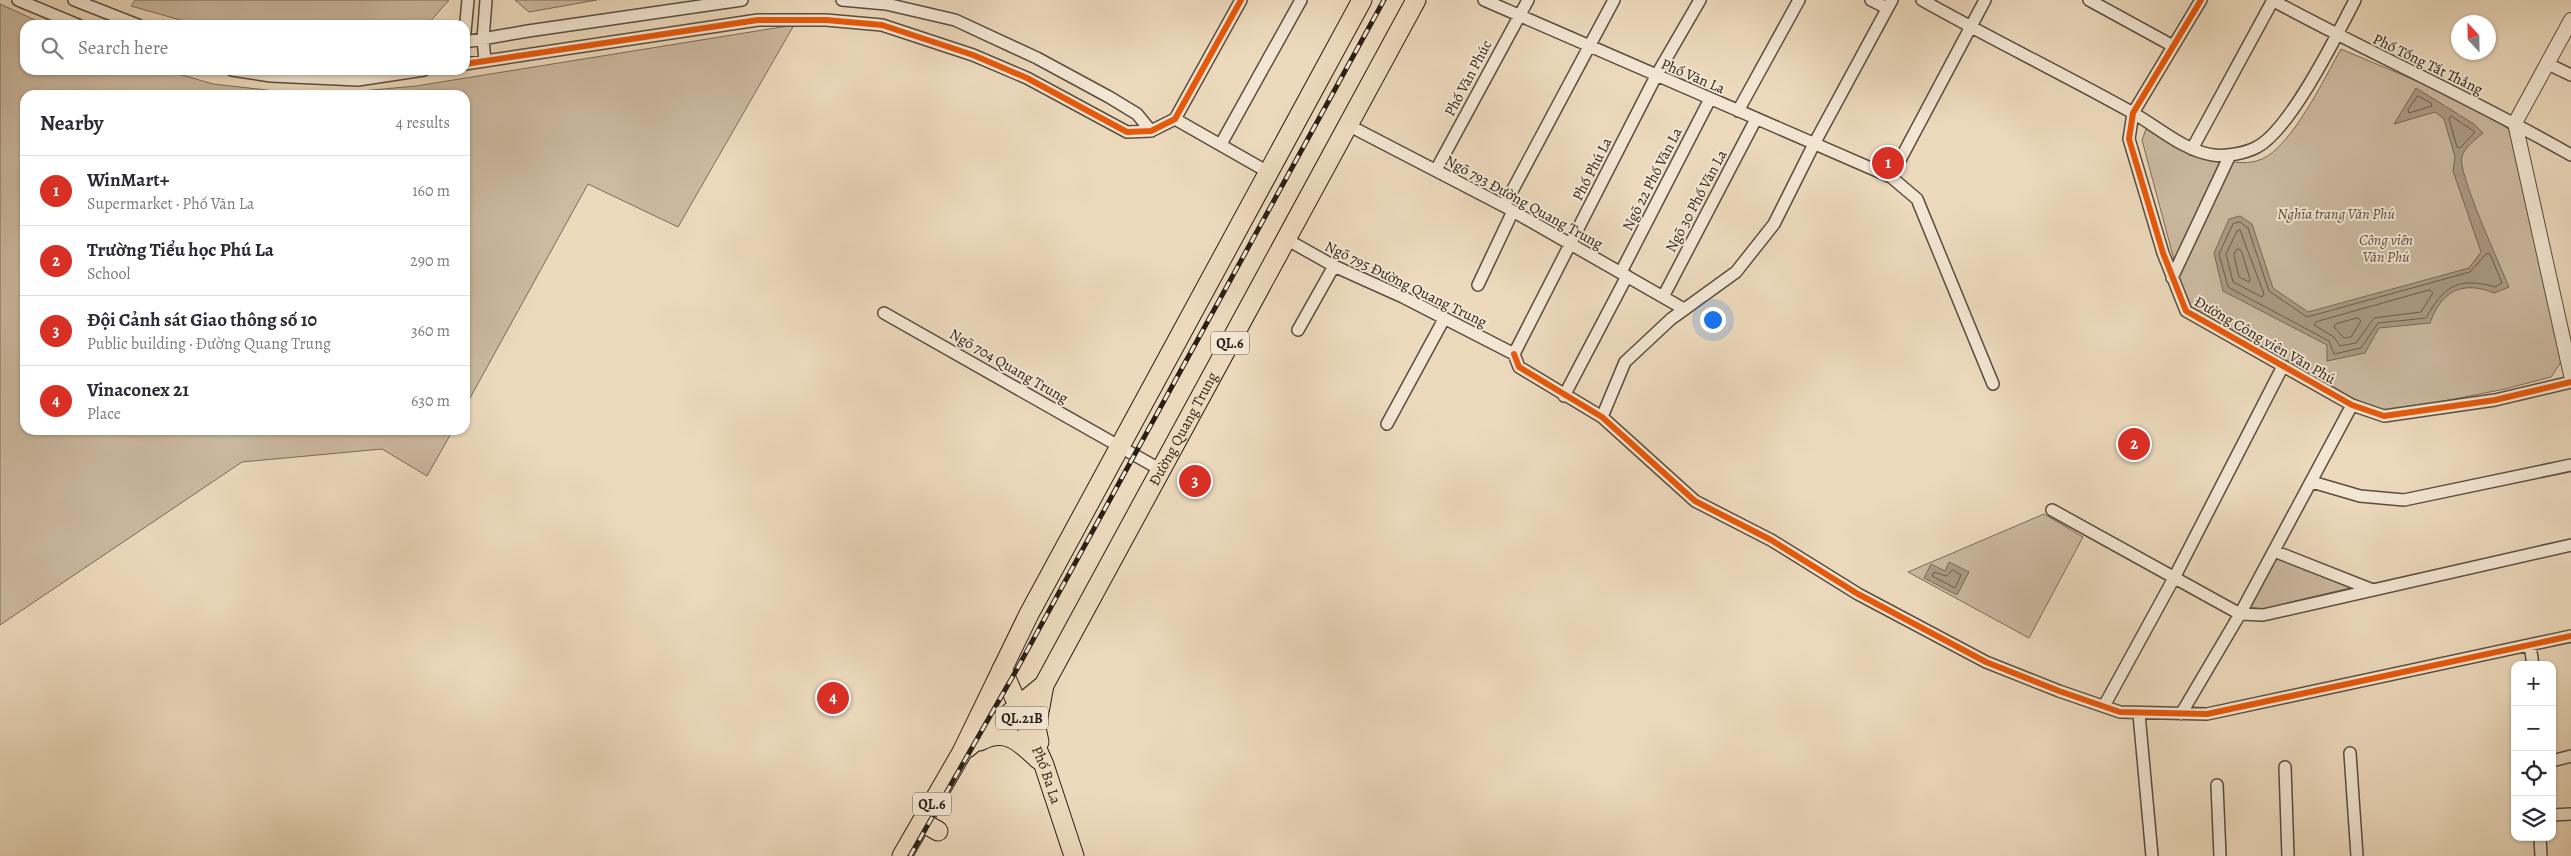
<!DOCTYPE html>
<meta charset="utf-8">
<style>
:root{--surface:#fff;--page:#f2f2f3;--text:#2b2b33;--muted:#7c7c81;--line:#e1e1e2;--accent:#d93025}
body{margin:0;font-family:Alegreya,serif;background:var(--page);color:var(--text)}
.controls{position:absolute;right:15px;bottom:15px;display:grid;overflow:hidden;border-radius:10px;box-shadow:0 1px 4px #0004}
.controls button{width:45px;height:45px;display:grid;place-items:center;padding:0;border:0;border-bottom:1px solid var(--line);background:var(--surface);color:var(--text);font:25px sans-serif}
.compass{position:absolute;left:2451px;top:15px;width:45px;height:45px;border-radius:50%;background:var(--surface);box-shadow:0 1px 4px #0004;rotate:338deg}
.you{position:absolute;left:1712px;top:319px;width:18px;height:18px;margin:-12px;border:4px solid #fff;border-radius:50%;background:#1a73e8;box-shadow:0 0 0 8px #1a73e833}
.badge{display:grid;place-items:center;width:32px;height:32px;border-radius:50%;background:var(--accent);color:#fff;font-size:16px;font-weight:700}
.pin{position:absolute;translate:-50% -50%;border:2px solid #fff;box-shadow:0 1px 5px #0006}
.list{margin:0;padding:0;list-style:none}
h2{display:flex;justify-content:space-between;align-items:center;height:65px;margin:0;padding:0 20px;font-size:21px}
h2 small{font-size:16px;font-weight:400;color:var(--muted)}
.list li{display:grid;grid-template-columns:32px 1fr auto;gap:15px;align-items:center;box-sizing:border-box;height:70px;padding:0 20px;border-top:1px solid var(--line)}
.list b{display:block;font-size:19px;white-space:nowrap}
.list p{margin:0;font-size:16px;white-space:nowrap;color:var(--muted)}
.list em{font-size:16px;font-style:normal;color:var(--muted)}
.icon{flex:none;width:28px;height:28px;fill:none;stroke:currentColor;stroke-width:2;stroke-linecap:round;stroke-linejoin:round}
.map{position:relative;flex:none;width:2571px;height:856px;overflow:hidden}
.search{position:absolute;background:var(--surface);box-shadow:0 1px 4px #0004;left:20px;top:20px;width:450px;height:55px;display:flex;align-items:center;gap:12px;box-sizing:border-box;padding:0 18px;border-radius:15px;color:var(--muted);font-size:19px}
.panel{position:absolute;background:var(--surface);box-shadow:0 1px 4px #0004;left:20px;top:90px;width:450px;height:345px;border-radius:15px}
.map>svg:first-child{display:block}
.green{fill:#ccbaa1;stroke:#7b6c5c}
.water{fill:#ab9a84;stroke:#776958}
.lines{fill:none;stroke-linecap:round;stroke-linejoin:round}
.shore{stroke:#6a5c4d;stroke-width:1}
.minor-casing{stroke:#5b4e40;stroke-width:14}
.tertiary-casing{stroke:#5b4e40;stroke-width:16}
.trunk-casing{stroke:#2a1f16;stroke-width:21}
.minor{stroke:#f3e7d4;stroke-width:11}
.tertiary{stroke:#f3e7d4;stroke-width:14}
.trunk{stroke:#eddabd;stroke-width:19}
.rail-casing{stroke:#2a1f16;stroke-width:5}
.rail{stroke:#f3e7d4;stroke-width:3;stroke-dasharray:9;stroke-linecap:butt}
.cycleway-casing{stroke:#f3e7d4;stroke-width:9}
.cycleway{stroke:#e8590c;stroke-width:6}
.labels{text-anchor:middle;stroke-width:4;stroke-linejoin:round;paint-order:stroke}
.shield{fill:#f3e7d4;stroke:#665b4f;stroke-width:1}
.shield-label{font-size:14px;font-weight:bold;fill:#2a1f16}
.street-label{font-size:15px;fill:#2a1f16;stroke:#f3e7d4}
.park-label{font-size:15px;font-style:italic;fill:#5b4e40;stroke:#f3e7d4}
</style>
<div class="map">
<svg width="2571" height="856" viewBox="0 0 2571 856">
<rect width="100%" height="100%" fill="#eddabd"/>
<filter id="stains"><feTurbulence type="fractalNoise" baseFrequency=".004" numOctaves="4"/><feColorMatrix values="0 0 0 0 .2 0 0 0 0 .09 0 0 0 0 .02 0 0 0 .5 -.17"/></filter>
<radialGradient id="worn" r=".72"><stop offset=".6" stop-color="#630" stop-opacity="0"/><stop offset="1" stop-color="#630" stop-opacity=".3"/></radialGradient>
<path class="green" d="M135,0H449L427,25H198L131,6Z
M515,0H597L529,12Z
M0,4L46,25H25V70H165L213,84L311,95H25V430H453L427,476L382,449L242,462L0,625Z
M794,25L678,227L588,184L465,407V95H318L416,86Z
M2341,49L2476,106L2511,131L2561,362L2551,377L2505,389L2388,412L2356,400L2190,306L2181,286L2142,140L2146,129C2174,143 2231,173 2262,159C2292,146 2325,77 2341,49Z
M2044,514L2083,537L2029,638L1908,572Z
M2276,558L2354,587L2263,609L2250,607Z"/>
<path class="water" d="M2416,88L2474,124L2483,133C2476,139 2465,147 2462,156C2456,170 2501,267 2509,287L2494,293C2463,280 2441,291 2430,323L2379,328L2365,353L2327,361V345L2223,291L2214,253L2229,219L2240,216L2252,224L2273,288L2308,312L2469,268L2481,252L2453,171L2455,157L2444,119L2435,112L2394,124Z
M1949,562L1969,572L1957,595L1924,578L1931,564L1945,571Z"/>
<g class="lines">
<path class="shore" d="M2418,96L2431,103L2432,106L2409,113L2408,110Z
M2451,116L2475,132L2460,148L2457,147L2449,119Z
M2240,222L2248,228L2269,291L2307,317L2470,272L2487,253L2490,254L2502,283L2495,287C2458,276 2443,287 2426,318L2378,323L2361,348L2334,354L2329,341L2228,287L2219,254L2233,224Z
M2240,230L2264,294L2262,297L2233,282L2226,254L2237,231Z
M2237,249L2241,250L2250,279L2249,282L2239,277L2234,255Z
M2430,290L2433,293L2421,312L2374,318L2356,343L2340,346L2334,337L2314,325L2316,322Z
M2358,318L2361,321L2351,337L2344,338L2334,327L2336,324Z
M1953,570L1961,575L1955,588L1932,576L1934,572L1946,576Z"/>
<defs>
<path id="minor" d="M18,0L78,25
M74,0L138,25
M842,0L886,4L955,20L1037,58L1109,97L1137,114L1151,131
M1484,0L1891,177L1917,199L1993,384
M1871,0L1887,8
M1922,0C1991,39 2063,74 2133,113C2158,127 2184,151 2213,155C2226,157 2246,153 2257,147C2290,130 2337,35 2355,0
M2089,0L2173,46
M2201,0L2133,113L2129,139L2163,253L2186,311L2352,405L2384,416L2495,400L2571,382
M2272,0C2371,54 2474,99 2571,155
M465,32L468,0
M465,42L528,31L742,0
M485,61L483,39L486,0
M465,64L758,20H826L882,25L973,55L1027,78L1127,132L1151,131L1175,119L1241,0
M2548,64L2571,75
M232,70L271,76L358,80L424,70
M1738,111L1799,0
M1175,119L1268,172
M1348,125L1504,206L1684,309
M1221,144L1301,0
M2192,149L2273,0
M1436,170L1528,0
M1891,177L1985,0
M1504,206L1614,0
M1286,239L1334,266L1403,297L1514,354
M1621,272L1710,99
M2172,278L2230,155
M1478,285L1513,211
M1663,297L1756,119
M884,313L1161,470
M1298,330L1334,266
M1514,354L1519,367L1602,417L1695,501L1771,540L1858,594L1986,662L2059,691L2120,712L2207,714L2571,636
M1514,354L1656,76L1700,0
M1564,396L1627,276
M1602,417L1625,362L1671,319L1736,272L1774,224L1814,144L1892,0
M1387,424L1444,319
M2312,482L2360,496L2404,500L2571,465
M2052,510L2240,614L2263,615L2571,545
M2274,551L2373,590
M2530,645L2533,665
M2104,706L2174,578L2283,366
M2139,714L2152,856
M2181,714L2240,614L2352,405
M2350,753L2357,856
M2552,761L2571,756
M2285,767L2288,856
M2217,785L2220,856
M2552,815L2571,814
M2540,837L2541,856"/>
<path id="tertiary" d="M2571,20L2515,123L2571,375"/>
<g id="trunk">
<path id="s1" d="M1002,669L1044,765L1074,856"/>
<path d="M980,741C1006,727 1020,742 1038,759"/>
<path d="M1039,742L1036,728L1044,685"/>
<path id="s2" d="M967,748L1044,685L1416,0"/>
<path d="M922,822L938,831"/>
<path d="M902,856L962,752L1029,614L1362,0"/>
</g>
</defs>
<use href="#minor" class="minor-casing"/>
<use href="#tertiary" class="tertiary-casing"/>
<use href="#trunk" class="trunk-casing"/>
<use href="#minor" class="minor"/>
<use href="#tertiary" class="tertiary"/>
<use href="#trunk" class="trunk"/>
<defs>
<path id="rail" d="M910,856L1017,669L1384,0"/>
</defs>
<use href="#rail" class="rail-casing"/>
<use href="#rail" class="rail"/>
<defs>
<path id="cycleway" d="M2201,0L2133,113L2129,139L2163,253L2186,311L2352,405L2384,416L2495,400L2571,382
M465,64L758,20H826L882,25L973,55L1027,78L1127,132L1151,131L1175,119L1241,0
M1514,354L1519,367L1602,417L1695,501L1771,540L1858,594L1986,662L2059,691L2120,712L2207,714L2571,636"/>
</defs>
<use href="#cycleway" class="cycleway-casing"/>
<use href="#cycleway" class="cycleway"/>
</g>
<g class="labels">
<g class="shield">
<rect x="1211" y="331.5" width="38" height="23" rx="4"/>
<rect x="996" y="706.5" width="52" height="23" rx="4"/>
<rect x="913" y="792.5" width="38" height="23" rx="4"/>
</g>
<g class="shield-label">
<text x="1230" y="348">QL.6</text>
<text x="1022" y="723">QL.21B</text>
<text x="932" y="809">QL.6</text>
</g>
<g class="street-label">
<text transform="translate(2428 64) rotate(26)" y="5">Phố Tống Tất Thắng</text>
<text transform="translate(1693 76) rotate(23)" y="5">Phố Văn La</text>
<text transform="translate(1468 78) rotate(-62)" y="5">Phố Văn Phúc</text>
<text transform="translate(1592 169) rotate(-63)" y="5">Phố Phú La</text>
<text transform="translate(1652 179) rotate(-63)" y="5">Ngõ 22 Phố Văn La</text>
<text transform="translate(1696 201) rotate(-62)" y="5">Ngõ 30 Phố Văn La</text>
<text transform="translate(1524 202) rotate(29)" y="5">Ngõ 793 Đường Quang Trung</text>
<text transform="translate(1406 284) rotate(26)" y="5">Ngõ 795 Đường Quang Trung</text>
<text transform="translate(2265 340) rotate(30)" y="5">Đường Công viên Văn Phú</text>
<text transform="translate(1009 366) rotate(30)" y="5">Ngõ 704 Quang Trung</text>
<text dy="5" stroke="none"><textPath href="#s2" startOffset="391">Đường Quang Trung</textPath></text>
<text dy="5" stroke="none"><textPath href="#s1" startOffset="115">Phố Ba La</textPath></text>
</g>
<g class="park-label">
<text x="2336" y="219">Nghĩa trang Văn Phú</text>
<text x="2386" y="245">Công viên<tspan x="2386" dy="17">Văn Phú</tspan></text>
</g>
</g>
<rect width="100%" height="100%" filter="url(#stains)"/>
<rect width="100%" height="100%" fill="url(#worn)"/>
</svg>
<div class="controls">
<button>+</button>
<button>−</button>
<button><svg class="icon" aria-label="locate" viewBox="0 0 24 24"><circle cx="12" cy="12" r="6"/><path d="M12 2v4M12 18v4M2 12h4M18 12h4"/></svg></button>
<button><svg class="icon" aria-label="layers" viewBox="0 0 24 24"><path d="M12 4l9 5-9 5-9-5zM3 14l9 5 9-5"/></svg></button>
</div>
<svg class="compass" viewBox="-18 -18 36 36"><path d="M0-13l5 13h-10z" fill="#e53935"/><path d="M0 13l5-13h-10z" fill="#7c7c81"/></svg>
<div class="you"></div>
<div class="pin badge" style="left:1888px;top:163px">1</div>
<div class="pin badge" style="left:2134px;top:444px">2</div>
<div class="pin badge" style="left:1195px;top:481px">3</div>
<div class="pin badge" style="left:833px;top:698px">4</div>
<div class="search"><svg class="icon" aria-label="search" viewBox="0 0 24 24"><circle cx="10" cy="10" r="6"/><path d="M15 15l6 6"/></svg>Search here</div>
<section class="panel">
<h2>Nearby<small>4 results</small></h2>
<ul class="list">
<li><span class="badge">1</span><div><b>WinMart+</b><p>Supermarket · Phố Văn La</p></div><em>160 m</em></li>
<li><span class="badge">2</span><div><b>Trường Tiểu học Phú La</b><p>School</p></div><em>290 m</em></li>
<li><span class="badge">3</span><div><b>Đội Cảnh sát Giao thông số 10</b><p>Public building · Đường Quang Trung</p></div><em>360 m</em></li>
<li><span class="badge">4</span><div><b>Vinaconex 21</b><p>Place</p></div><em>630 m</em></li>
</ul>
</section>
</div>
